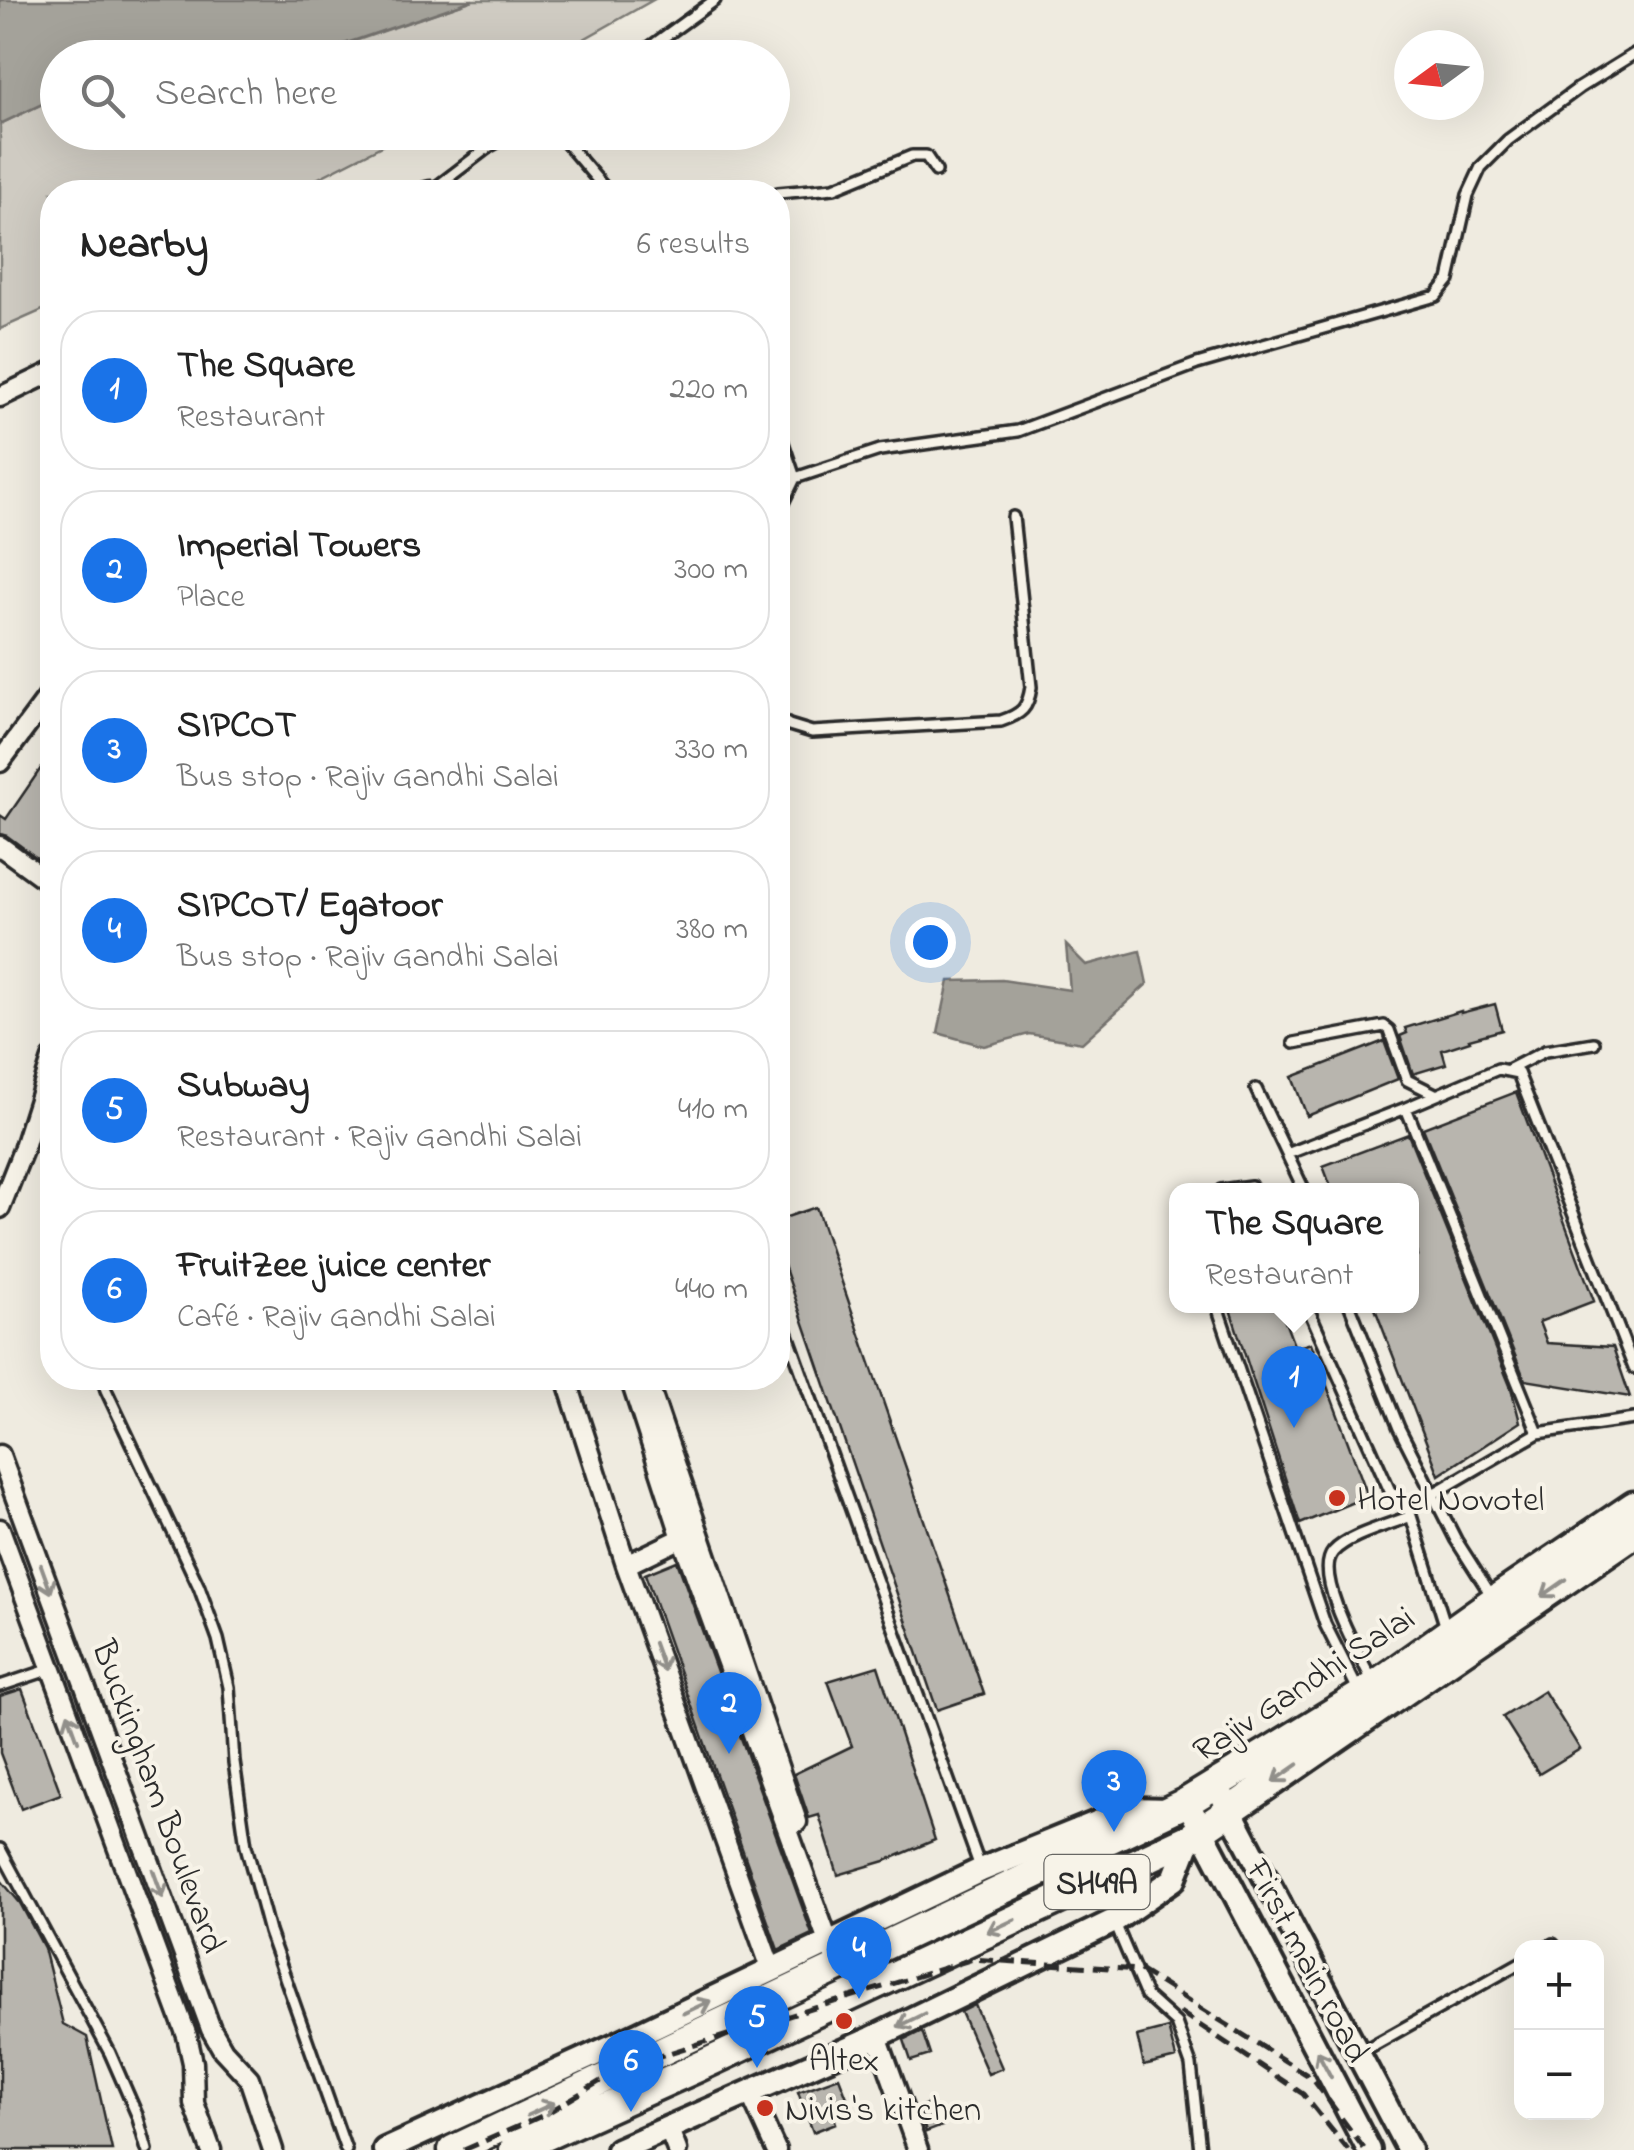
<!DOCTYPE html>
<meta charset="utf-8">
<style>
:root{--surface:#fff;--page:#f6f6f6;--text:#222;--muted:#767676;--line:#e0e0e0;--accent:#1a73e8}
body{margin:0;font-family:"Indie Flower",sans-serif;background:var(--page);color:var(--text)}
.controls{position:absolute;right:30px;bottom:30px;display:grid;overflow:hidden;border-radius:20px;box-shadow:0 10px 40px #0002}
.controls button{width:90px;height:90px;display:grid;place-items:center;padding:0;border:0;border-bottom:2px solid var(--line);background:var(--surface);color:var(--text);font:50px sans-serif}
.compass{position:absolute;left:1394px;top:30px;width:90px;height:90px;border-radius:50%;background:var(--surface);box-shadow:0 10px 40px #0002;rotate:255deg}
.you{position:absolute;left:930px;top:942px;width:35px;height:35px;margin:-25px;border:8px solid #fff;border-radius:50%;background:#1a73e8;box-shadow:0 0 0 15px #1a73e833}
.badge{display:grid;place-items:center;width:65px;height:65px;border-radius:50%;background:var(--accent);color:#fff;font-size:32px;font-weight:700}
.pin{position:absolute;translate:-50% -82px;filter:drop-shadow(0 2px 5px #0008)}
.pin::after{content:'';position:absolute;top:52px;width:35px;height:30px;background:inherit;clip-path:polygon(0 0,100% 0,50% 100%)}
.popup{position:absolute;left:1169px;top:1183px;width:250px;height:130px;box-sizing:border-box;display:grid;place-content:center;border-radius:20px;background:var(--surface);filter:drop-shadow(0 2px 8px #0005);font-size:32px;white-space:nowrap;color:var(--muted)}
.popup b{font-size:38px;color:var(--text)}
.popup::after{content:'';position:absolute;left:50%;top:100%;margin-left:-20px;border:20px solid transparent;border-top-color:var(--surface)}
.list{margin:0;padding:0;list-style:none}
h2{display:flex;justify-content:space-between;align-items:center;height:130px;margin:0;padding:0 40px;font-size:42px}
h2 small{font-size:32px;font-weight:400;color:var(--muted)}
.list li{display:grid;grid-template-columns:65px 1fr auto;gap:30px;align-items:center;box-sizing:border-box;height:160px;margin:0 20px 20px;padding:0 20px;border:2px solid var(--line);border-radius:40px}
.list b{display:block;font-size:38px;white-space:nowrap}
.list p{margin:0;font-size:32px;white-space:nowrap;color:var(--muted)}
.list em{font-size:32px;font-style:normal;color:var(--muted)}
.icon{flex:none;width:55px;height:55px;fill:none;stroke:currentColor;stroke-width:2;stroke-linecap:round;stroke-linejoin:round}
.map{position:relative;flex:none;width:1634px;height:2150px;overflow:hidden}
.search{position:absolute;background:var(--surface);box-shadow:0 10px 40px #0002;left:40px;top:40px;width:750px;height:110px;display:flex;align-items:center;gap:25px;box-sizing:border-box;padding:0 35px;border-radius:55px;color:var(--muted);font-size:38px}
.panel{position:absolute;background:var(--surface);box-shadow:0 10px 40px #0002;left:40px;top:180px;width:750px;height:1210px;border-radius:40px}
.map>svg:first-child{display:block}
.green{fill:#cfcbc2;stroke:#7d7b76;stroke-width:2.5}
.water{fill:#a4a29a;stroke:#74726e;stroke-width:2.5}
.building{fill:#b8b5ae;stroke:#2b2b2b;stroke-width:2.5}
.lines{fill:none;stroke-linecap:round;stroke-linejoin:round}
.service-casing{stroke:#2b2b2b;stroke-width:16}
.minor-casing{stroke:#2b2b2b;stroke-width:25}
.tertiary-casing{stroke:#2b2b2b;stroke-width:30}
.primary-casing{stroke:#2b2b2b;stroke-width:35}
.service{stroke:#f7f3e8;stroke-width:9}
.minor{stroke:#f7f3e8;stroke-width:18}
.tertiary{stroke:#f7f3e8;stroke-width:22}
.primary{stroke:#f7f3e8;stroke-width:28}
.rail{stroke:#2b2b2b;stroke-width:5;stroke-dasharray:15 8;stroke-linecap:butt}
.oneway{stroke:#918f8a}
.poi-dot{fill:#c8321e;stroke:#f7f3e8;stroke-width:4}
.labels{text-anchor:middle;stroke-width:8;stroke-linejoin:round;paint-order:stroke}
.shield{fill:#f7f3e8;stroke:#686764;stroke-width:2.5}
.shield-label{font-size:32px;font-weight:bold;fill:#2b2b2b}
.poi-label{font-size:35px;fill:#2b2b2b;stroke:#f7f3e8;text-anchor:start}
.street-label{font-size:35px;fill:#2b2b2b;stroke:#f7f3e8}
</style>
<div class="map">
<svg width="1634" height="2150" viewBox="0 0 1634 2150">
<rect width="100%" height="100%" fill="#efebe0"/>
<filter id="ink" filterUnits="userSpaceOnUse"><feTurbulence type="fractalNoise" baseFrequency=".01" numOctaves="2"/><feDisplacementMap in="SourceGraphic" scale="20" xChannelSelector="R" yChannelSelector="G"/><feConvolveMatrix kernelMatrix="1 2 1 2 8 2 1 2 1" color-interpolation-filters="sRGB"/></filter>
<g filter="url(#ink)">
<path class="green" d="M473,0H653L552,57L306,58Z
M57,97L58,132L407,133L291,192H52V306L0,329V124Z"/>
<path class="water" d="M0,0H473L306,57L58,58L57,97L0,124Z
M1066,945L1086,965L1140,951L1147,984L1082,1043L1029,1034L984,1046L938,1033L949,981L1002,980L1070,990Z"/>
<path class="building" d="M52,752V869L7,836L0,834V815L6,819Z
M1495,1004L1502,1030L1469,1039L1470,1041L1442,1050L1446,1064L1413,1074L1400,1036L1407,1033L1405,1028L1461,1011V1013Z
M1384,1041L1398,1079L1307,1116L1292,1077Z
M1516,1092L1594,1301L1539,1322L1547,1343L1613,1347L1630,1397L1525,1380L1423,1128Z
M1408,1134L1511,1388L1520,1422L1439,1475L1374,1306H1412V1259L1418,1256L1412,1238V1190H1332L1323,1166Z
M816,1207L984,1694L937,1710L778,1248V1220Z
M1229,1306H1279L1295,1348L1311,1343L1368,1496L1300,1524Z
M677,1561L812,1934L778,1950L645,1574Z
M878,1666L935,1840L885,1861L838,1875L819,1815L809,1818L794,1774L852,1746L828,1681Z
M22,1689L61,1794L21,1809L0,1753V1696Z
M1544,1691L1580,1749L1539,1774L1503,1717Z
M0,1879L20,1903L44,1948L63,2024L87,2037L112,2150H0Z
M975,2005L1002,2068L988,2074L961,2012Z
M1168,2028L1176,2058L1144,2066L1137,2036Z
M922,2031L930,2055L911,2061L904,2040Z
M839,2077L848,2100L830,2106L836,2123L813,2132L798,2092Z
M933,2102L942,2126L926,2132L918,2107Z"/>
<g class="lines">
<defs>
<path id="service" d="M635,58L715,0
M557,132L608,192
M431,191L490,146L515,132
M778,193L834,188L912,156H926L936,171
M778,428L795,478L778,513
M795,478L880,450L1018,431L1197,364L1436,296L1449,280L1468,195L1481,167L1508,140L1579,88L1634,54
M778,718L789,725L812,732L1001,721C1022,714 1028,708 1031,687L1013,517
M1294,1043L1384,1026L1389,1030L1407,1080L1435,1094
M1508,1070L1545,1051L1594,1043
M1256,1089L1304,1190
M1406,1108L1538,1433
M1287,1154L1406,1108L1498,1069L1518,1073L1634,1368
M1221,1190L1251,1186L1253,1190
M1217,1306L1325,1624L1359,1692
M1307,1306L1390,1491L1405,1503L1411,1516L1447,1631
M1350,1306L1399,1428L1456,1540L1493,1598
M778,1307L980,1867
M102,1378L106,1390L199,1587L218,1639L229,1687L234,1762L246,1846L269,1932L346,2150
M1433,1494L1538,1433L1634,1419
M1373,1682C1361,1658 1313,1576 1333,1552C1348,1535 1389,1525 1411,1516
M0,1686L51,1669
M0,1849L110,2053L137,2115L147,2150
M1114,1921L1146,1996L1176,2023L1191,2065L1200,2150
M1547,1948L1553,1944
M1361,2052L1522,1962"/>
<path id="minor" d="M427,192L431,191
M0,397L52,372
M0,762L52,692
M0,846L52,884
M0,1208L23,1150L52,1059
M566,1378L626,1565L772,1971
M630,1378L682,1538L832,1952
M646,1378L797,1822
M0,1455L211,2029L223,2050L249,2078L273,2150
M0,1529L187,2036L193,2063L194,2103L211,2150
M626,1565L682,1538
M877,2036L918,2150
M750,2093L776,2150
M668,2127L677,2150"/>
<path id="tertiary" d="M1223,1797L1409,2150
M1187,1802L1369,2150
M385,2150L615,2045L981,1870L1131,1809L1167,1810
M618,2150L871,2039L1114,1921L1174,1879L1190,1838"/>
<path id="primary" d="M453,2150L1187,1802L1360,1696L1495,1600L1634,1506
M514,2150L696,2068L1190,1838L1634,1533"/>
</defs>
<use href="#service" class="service-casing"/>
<use href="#minor" class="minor-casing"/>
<use href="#tertiary" class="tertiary-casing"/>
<use href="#primary" class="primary-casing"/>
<use href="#service" class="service"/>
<use href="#minor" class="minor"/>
<use href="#tertiary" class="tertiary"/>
<use href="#primary" class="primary"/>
<path class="rail" d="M1180,2012L1303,2094L1348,2150
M464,2150L544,2115L624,2067L973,1959L1140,1970L1312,2078L1365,2150"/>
</g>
<defs><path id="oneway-shaft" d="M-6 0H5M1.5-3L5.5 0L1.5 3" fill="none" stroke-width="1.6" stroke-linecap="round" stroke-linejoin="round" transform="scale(2.5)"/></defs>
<g class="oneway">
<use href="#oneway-shaft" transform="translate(46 1579) rotate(70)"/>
<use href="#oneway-shaft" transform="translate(1554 1588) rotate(145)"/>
<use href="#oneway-shaft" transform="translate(659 1657) rotate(70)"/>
<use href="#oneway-shaft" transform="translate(73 1727) rotate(-110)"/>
<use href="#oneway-shaft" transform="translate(1286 1773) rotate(145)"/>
<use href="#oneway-shaft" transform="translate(158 1884) rotate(70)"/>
<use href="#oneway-shaft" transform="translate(1001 1926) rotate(155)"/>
<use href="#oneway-shaft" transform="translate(697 2007) rotate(-25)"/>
<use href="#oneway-shaft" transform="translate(911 2020) rotate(154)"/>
<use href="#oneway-shaft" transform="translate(1324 2064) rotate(-118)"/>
<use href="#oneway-shaft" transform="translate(541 2109) rotate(-25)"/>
</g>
</g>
<g class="poi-dot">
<circle cx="1337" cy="1498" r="10"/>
<circle cx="844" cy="2021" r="10"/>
<circle cx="765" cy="2108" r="10"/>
</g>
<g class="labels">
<rect class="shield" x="1044.5" y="1855" width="105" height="54" rx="8"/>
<g class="shield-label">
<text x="1097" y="1893">SH49A</text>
</g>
<g class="poi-label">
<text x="1357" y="1510">Hotel Novotel</text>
<text x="844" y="2070" text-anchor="middle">Altex</text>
<text x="785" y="2120">Nivis's kitchen</text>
</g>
<g class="street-label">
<text transform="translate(1303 1683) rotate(-33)" y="12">Rajiv Gandhi Salai</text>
<text transform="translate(160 1796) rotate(70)" y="12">Buckingham Boulevard</text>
<text transform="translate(1309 1960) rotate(62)" y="12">First main road</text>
</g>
</g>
</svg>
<div class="controls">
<button>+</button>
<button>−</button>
</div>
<svg class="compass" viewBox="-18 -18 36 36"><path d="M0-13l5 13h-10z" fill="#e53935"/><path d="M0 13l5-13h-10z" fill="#767676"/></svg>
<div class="you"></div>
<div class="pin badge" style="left:1294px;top:1428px">1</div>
<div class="popup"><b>The Square</b>Restaurant</div>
<div class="pin badge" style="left:729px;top:1754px">2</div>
<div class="pin badge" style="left:1114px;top:1832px">3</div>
<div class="pin badge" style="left:859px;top:1999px">4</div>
<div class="pin badge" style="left:757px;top:2068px">5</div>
<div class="pin badge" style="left:631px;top:2112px">6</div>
<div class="search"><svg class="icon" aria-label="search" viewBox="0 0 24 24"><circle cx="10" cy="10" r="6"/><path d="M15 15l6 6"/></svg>Search here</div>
<section class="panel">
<h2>Nearby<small>6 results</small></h2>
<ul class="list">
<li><span class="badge">1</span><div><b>The Square</b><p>Restaurant</p></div><em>220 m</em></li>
<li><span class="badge">2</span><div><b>Imperial Towers</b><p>Place</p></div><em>300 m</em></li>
<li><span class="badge">3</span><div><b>SIPCOT</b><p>Bus stop · Rajiv Gandhi Salai</p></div><em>330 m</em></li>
<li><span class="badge">4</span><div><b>SIPCOT/ Egatoor</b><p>Bus stop · Rajiv Gandhi Salai</p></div><em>380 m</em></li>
<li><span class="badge">5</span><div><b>Subway</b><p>Restaurant · Rajiv Gandhi Salai</p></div><em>410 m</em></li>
<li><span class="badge">6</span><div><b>FruitZee juice center</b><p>Café · Rajiv Gandhi Salai</p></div><em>440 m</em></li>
</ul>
</section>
</div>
